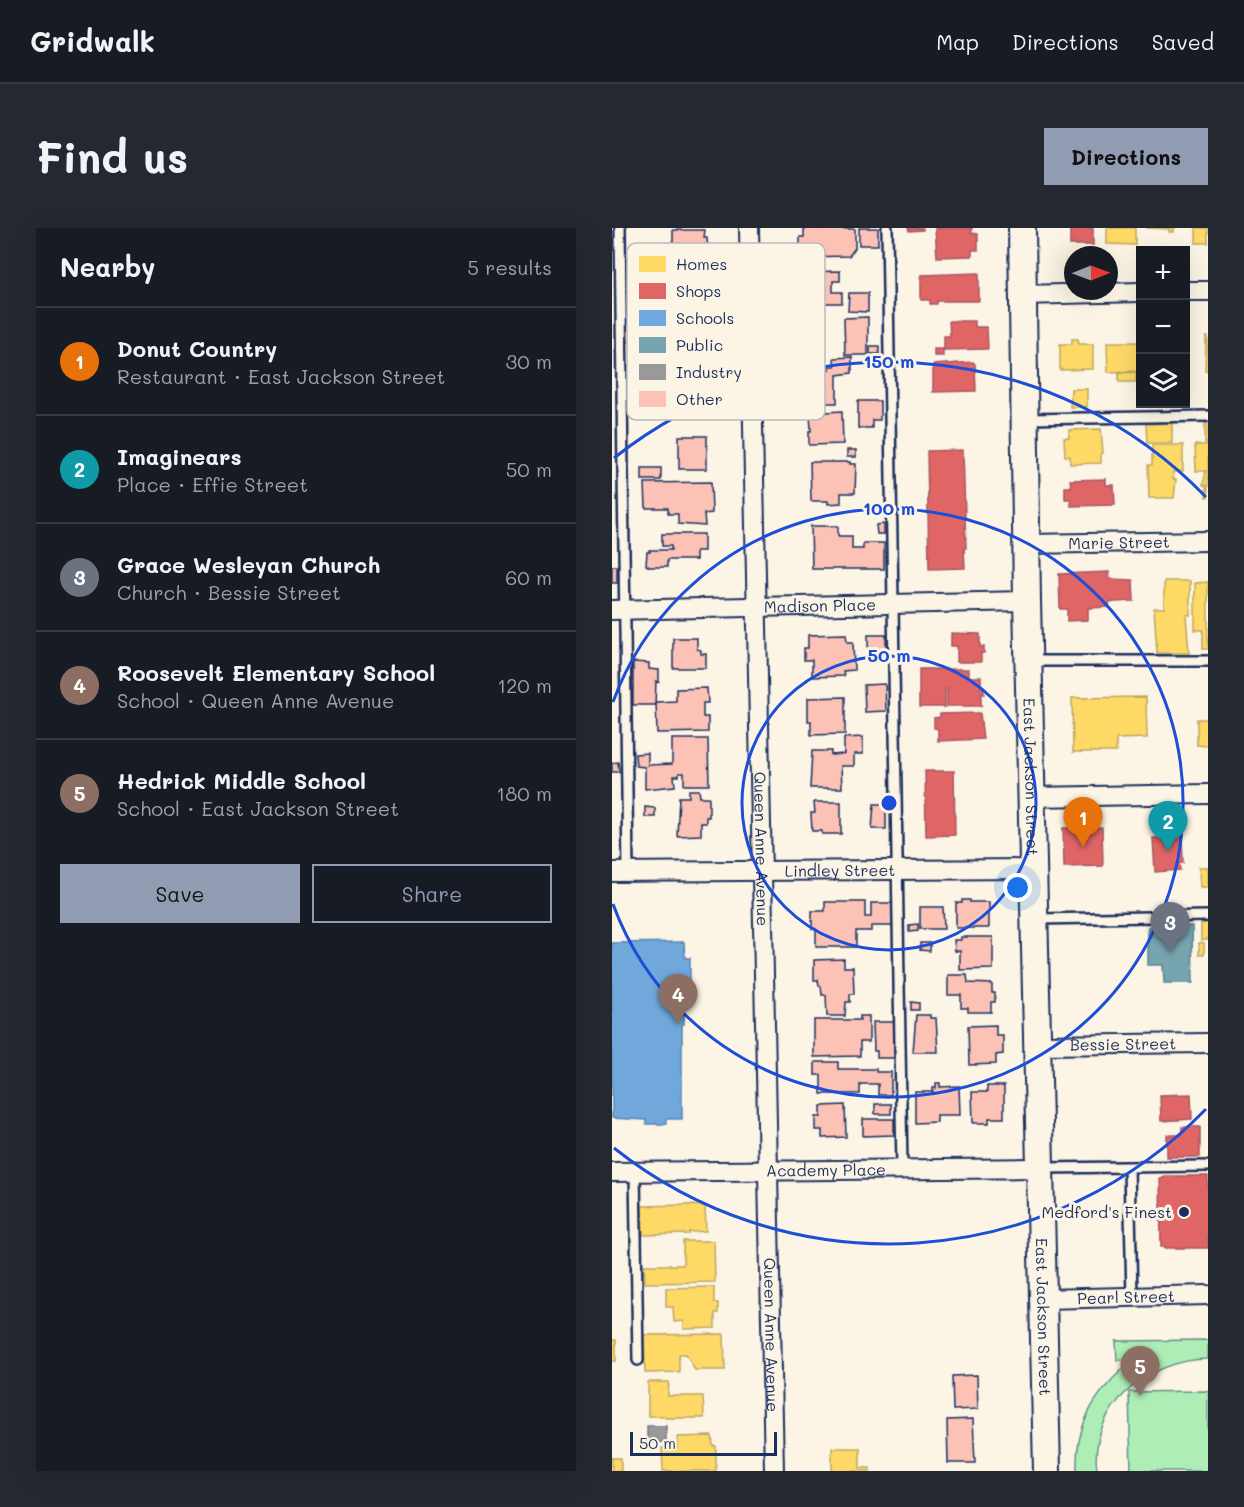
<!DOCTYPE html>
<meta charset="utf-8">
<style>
:root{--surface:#171b24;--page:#242831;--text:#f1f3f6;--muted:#9ea1a6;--line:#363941;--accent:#919bb2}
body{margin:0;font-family:Mali,sans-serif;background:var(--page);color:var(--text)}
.controls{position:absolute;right:18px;top:18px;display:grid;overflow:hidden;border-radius:0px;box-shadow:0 6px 24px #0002}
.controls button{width:54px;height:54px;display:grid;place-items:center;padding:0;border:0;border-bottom:2px solid var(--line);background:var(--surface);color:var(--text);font:30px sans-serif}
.compass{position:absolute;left:452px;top:18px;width:54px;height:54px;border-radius:50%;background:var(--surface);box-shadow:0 6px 24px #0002;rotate:89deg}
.scale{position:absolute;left:18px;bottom:15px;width:147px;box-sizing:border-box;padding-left:6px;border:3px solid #1b2f5e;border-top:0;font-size:16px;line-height:21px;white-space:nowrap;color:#1b2f5e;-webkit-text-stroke:4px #fcf5e5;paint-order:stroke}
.you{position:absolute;left:406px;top:660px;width:21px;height:21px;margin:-15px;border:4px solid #fff;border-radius:50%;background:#1a73e8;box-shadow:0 0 0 9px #1a73e833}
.badge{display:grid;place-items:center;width:39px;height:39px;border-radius:50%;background:var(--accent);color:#fff;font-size:20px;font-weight:700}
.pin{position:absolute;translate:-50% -50px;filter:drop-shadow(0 2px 3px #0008)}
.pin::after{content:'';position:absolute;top:32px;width:21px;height:18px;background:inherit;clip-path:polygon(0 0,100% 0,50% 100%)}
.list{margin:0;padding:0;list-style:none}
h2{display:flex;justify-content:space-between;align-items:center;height:78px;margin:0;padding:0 24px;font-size:26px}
h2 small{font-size:20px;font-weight:400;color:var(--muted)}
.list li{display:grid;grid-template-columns:39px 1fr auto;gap:18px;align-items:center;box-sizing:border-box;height:108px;padding:0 24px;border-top:2px solid var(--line)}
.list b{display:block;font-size:22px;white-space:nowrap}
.list p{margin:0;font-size:20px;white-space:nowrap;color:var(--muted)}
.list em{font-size:20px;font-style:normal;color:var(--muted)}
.actions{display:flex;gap:12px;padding:18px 24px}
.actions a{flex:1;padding:14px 0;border:2px solid var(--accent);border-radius:0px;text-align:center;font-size:21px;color:var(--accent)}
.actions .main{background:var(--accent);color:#111}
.icon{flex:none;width:33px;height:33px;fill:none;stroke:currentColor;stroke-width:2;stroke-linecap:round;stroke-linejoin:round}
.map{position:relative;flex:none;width:596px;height:1243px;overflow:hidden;border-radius:0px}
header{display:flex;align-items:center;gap:36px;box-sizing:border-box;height:84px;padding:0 30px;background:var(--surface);border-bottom:2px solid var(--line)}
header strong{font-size:28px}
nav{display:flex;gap:33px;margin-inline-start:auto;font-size:21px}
.intro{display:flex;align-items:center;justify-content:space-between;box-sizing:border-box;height:144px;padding:0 36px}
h1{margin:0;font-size:42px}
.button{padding:15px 27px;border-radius:0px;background:var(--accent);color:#111;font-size:21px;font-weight:700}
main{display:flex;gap:36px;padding:0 36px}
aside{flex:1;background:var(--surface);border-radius:0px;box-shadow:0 6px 24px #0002}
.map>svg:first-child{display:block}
.pitch{fill:#aeeeb6;stroke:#648e8a;stroke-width:1.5}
.homes{fill:#ffd966;stroke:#bba664;stroke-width:1.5}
.shops{fill:#e06666;stroke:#a55664;stroke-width:1.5}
.schools{fill:#6fa8dc;stroke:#5684b6;stroke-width:1.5}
.public{fill:#76a5af;stroke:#5b8297;stroke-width:1.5}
.industry{fill:#999;stroke:#737987;stroke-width:1.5}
.building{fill:#fcc2b6;stroke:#1b2f5e;stroke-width:1.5}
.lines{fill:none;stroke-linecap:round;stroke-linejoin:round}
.lane-casing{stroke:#1b2f5e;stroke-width:14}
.street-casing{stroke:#1b2f5e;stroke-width:22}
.secondary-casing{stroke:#1b2f5e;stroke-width:30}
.lane{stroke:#fcf5e5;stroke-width:9}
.street{stroke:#fcf5e5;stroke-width:18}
.secondary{stroke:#fcf5e5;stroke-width:26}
.ring{fill:none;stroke:#1d4ed8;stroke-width:3}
.poi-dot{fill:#1b2f5e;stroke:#fcf5e5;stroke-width:2}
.labels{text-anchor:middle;stroke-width:6;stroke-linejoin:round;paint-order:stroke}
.street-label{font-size:16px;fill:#1b2f5e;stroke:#fcf5e5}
.poi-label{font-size:16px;fill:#1b2f5e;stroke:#fcf5e5;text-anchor:end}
.key{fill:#fcf5e5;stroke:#b8babc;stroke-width:1.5}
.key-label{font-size:16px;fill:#1b2f5e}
.centre{fill:#1d4ed8;stroke:#fcf5e5;stroke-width:3}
.ring-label{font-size:18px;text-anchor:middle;font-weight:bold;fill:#1d4ed8;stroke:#fcf5e5;stroke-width:6;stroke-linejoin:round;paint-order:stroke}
</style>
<header>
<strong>Gridwalk</strong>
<nav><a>Map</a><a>Directions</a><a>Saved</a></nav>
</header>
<div class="intro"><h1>Find us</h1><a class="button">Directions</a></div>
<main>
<aside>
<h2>Nearby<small>5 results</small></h2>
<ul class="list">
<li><span class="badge" style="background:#e8710a">1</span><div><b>Donut Country</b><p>Restaurant · East Jackson Street</p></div><em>30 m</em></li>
<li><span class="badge" style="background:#0f9aa8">2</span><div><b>Imaginears</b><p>Place · Effie Street</p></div><em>50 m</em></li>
<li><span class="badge" style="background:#6b7280">3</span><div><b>Grace Wesleyan Church</b><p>Church · Bessie Street</p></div><em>60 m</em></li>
<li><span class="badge" style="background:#8d6e63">4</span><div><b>Roosevelt Elementary School</b><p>School · Queen Anne Avenue</p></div><em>120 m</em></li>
<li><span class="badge" style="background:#8d6e63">5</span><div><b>Hedrick Middle School</b><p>School · East Jackson Street</p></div><em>180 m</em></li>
</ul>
<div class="actions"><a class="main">Save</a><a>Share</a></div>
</aside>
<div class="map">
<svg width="596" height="1243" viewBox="0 0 596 1243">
<rect width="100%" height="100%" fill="#fcf5e5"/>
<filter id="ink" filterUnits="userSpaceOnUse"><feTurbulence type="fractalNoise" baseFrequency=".0167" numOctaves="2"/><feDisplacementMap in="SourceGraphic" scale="12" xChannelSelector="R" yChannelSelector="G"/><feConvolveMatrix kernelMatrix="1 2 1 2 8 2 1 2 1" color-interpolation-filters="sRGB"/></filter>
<g filter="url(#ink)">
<path class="pitch" d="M596,1112V1131C538,1131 476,1179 485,1243H465C463,1194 485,1162 521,1132H505L504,1113Z
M596,1163V1243H519L517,1164Z"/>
<path class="homes" d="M495,0H523V17L495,16Z
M534,0H564H562V4H557V1Z
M584,0H596V15H584Z
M594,109H596V143H593Z
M460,111H466L467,116H481V141L448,142V116H460Z
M495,114H526L527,143L496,144Z
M524,144V154H507V145Z
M459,161H475V179H458Z
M560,195V215H535L534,196Z
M593,195H596V215H593Z
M489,201L491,225L489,226V235L458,236V228H453L452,210H457V202Z
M540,217H571V243L561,244V251H564L562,270H537L536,237H540Z
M583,217H596V269H594V257H591L594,243H584Z
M552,353H578V387H574L577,425H545L542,380H552Z
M596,354V421H591V402H583V355Z
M534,469L535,510L504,511V524H461L460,470Z
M585,491H596V518L585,517Z
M587,639H596V659H588Z
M589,695H596V712H589Z
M587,715H592V727H587Z
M77,977L93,978L94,1003L77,1004V1006L31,1007L30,978Z
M71,1013H102L103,1054L33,1055L32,1037H71Z
M102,1059V1075H106V1085H103V1100L72,1101V1093L62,1094L61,1079H54V1060Z
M112,1106L113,1142H83L74,1126H67V1144L33,1145L32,1107Z
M0,1112H4V1133H0Z
M36,1154H57L56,1168H91L92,1190H53V1188H36Z
M100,1208L101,1218H104V1243H51L50,1220H66V1209Z
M220,1220H248V1240H258V1243H220Z
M0,1230H9V1243H0Z"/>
<path class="shops" d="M296,0H311V2L297,3Z
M323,0H360L359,5L366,6V22H360V28L325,29Z
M452,0H481V17H458V0Z
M367,45V73H325V76H318V72H309V47Z
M337,93H363V99H375L376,121L332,122V108H338Z
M322,121H331V128H322Z
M361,134L363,136L364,163L321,164V137Z
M351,222L354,320H352L353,340L317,341L315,223Z
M494,251V257H502L503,277L459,278V271H453V259H459L458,252Z
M497,344V351L521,352L522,373L503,374L497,375V379L476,380V392L455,393V381H448L447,346Z
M339,405L368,406V419H372V425H369V434H345V418H339Z
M307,441H357V449H369V460H372V466H369V478H335V461H333V479H307Z
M368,485L371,511L326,513V501L322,500V490L328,489V486Z
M313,543H342L343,607L314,608Z
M490,599L491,638L452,639L451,600Z
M570,606L571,635H567L568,642L543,644L541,610H552V607Z
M579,866L580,891L549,893L548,867Z
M570,899H588V929H555V907H570Z
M552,948H596V1020H553V1019H549L548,950H552Z"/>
<path class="schools" d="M72,714L73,730H78V751H73L72,796H70V891H54V896H34V892L0,890V715Z"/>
<path class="public" d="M580,698L581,755H552L551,737H536V699Z"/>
<path class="industry" d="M35,1198H54V1214L35,1215Z"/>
<path class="building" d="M192,0L243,1V20L237,28L193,29V19H188V9H192Z
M247,0H266V17H247Z
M61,2H93L92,10H95L96,23H93V28L61,29Z
M228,43V53H221V64H230V75H194V64H188V55H194L193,44Z
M12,44H47V55H32V63H12Z
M237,65H256V84L236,83Z
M256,89V127H233L232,90Z
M13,96H32L33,113L13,114Z
M258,118H267V126H258Z
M240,129V145L225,147V175H195L194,154H190V142H217V138H223L222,130Z
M14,147H18L19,157H15Z
M246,173H268V192H260V200H246Z
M230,183L231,216L197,217V203H199L198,185Z
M67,208H95V241H67Z
M235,222H244V229H235Z
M198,234H238V236H244L243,265H229V275L216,276V273H199Z
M30,240H49V252H30Z
M99,254L100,285L92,286L93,298L66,296V286H56V280H34L33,255Z
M272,296V306H265L264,297Z
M199,298H226V308H240V321H251V315H272V341H200Z
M50,306H92V323H84V332H55V339H38L34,337L35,324H38L37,322H59V318H50Z
M0,338H5V355H0Z
M234,406L235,414H241L242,442L231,443L232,448L200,449V432H192V420H196V407Z
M256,407H274V427H256Z
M61,410H85V421L89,422V426H94V440H61Z
M21,434L37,435V441L47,442V454L44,453L43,477H21Z
M273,456L274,483L253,484L252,457Z
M95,460L96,475H91V489H96V504L45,505L44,474L64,473V461Z
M233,469V506L199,507V493H196V470Z
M251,509V526H242V538H229L230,560H198L200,523H219V527L232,526V510Z
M60,511H96L97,557H72V545H67V548H62L63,558L33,561V539L24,538L23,526L36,525V537L60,536Z
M6,534L7,544H0V535Z
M77,562H87L88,569H97V589H94V595H89V607L65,608L67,569H77Z
M202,574H229V606H210V603H200L199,585H203Z
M262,576H274V601H260Z
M33,579L43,580V589H33Z
M350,672H358V674H377V700H344V675H350Z
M213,674H253V689H259V675H282V698H259V703H244V719H204V701H200V683H213Z
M308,679H331L332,701H308Z
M306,696V703L297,704V697Z
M349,709H381V741L348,742V723H343L342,712H349Z
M308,715H318V723L308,722Z
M232,731V739H241L242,766H238V774H234L233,788H215L214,767H210L209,758H207L206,752H202V732Z
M336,747H355L356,755L380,756V765H383V774H379V784H356V780H349V767H336Z
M299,774L307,775V782H299Z
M304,787H318V790H324L326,824H301Z
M248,788H257V814H248V828L202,829V792H248Z
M261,794H283V830H265V823H262Z
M384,797V807H391V826L384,827V836L357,837L356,798Z
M203,834H226V841H264V844H279V867H266V856H248V866H209V847H203Z
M324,855H328V859L347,858L348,887H325V894L303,895V864H321V860H324Z
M375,858H392V890H377V895H361L360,864H375Z
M263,876H279V886H263Z
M233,877L234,909L210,910V902H204V889H209V878Z
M251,891H282V907L251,908Z
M365,1147L366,1181L341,1182L340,1148Z
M361,1191L363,1235H336L335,1192Z"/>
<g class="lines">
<defs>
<path id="lane" d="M8,0L16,644
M275,0L290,941
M415,191L596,188
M418,433H596
M425,691L596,688
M517,939L520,1069
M431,940L596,938
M23,944L26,1132"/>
<g id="street">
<path id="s1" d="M137,0L162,1243"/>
<path d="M574,63H596"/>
<path d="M411,67L528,64"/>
<path id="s2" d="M415,316L596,313"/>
<path id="s3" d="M0,382L415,373"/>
<path d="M420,569L596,566"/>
<path id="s4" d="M0,644L421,641"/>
<path id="s5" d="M427,817L596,815"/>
<path id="s6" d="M0,944L428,940"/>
<path id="s7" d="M432,1071L596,1067"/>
</g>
<g id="secondary">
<path id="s8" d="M410,0L415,373L435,1243"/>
</g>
</defs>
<use href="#lane" class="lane-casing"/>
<use href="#street" class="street-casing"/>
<use href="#secondary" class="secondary-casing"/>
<use href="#lane" class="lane"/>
<use href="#street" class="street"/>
<use href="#secondary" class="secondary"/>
</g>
</g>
<g class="ring">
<circle cx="277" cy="575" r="147"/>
<path d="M1 474A294 294 0 1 1 1 676"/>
<path d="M594 881A441 441 0 0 1 2 920M2 230A441 441 0 0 1 594 269"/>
</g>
<circle class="poi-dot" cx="572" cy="984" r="6"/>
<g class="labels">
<g class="street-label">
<text dy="6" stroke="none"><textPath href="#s2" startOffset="92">Marie Street</textPath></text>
<text dy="6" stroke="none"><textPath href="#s3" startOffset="208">Madison Place</textPath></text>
<text dy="6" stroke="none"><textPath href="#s8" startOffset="549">East Jackson Street</textPath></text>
<text dy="6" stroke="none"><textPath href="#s1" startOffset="621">Queen Anne Avenue</textPath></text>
<text dy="6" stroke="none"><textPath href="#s4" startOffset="228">Lindley Street</textPath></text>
<text dy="6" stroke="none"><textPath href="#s5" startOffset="84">Bessie Street</textPath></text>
<text dy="6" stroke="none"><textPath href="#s6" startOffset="214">Academy Place</textPath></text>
<text dy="6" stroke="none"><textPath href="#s7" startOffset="82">Pearl Street</textPath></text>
<text dy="6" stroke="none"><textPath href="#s8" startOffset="1089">East Jackson Street</textPath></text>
<text dy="6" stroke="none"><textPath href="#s1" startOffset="1107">Queen Anne Avenue</textPath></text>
</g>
<g class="poi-label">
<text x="560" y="990">Medford's Finest</text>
</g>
</g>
<rect x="15" y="15" width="198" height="177" rx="9" class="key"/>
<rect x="27" y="28" width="27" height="16" fill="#ffd966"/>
<rect x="27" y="55" width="27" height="16" fill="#e06666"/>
<rect x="27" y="82" width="27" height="16" fill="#6fa8dc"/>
<rect x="27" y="109" width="27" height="16" fill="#76a5af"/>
<rect x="27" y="136" width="27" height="16" fill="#999"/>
<rect x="27" y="163" width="27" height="16" fill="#fcc2b6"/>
<g class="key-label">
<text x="64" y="42">Homes</text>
<text x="64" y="69">Shops</text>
<text x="64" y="96">Schools</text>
<text x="64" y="123">Public</text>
<text x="64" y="150">Industry</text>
<text x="64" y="177">Other</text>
</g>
<circle cx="277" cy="575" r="9" class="centre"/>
<g class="ring-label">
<text x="277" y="140">150 m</text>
<text x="277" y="287">100 m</text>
<text x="277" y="434">50 m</text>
</g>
</svg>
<div class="controls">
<button>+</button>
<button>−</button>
<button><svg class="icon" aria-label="layers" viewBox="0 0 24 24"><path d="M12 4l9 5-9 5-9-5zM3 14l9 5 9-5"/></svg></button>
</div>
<svg class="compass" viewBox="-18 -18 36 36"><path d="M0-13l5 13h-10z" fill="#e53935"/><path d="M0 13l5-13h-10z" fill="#9ea1a6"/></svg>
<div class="scale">50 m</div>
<div class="you"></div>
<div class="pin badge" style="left:471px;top:619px;background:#e8710a">1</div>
<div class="pin badge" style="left:556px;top:623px;background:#0f9aa8">2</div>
<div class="pin badge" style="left:558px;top:724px;background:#6b7280">3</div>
<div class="pin badge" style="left:66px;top:796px;background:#8d6e63">4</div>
<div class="pin badge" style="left:528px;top:1168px;background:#8d6e63">5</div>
</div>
</main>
